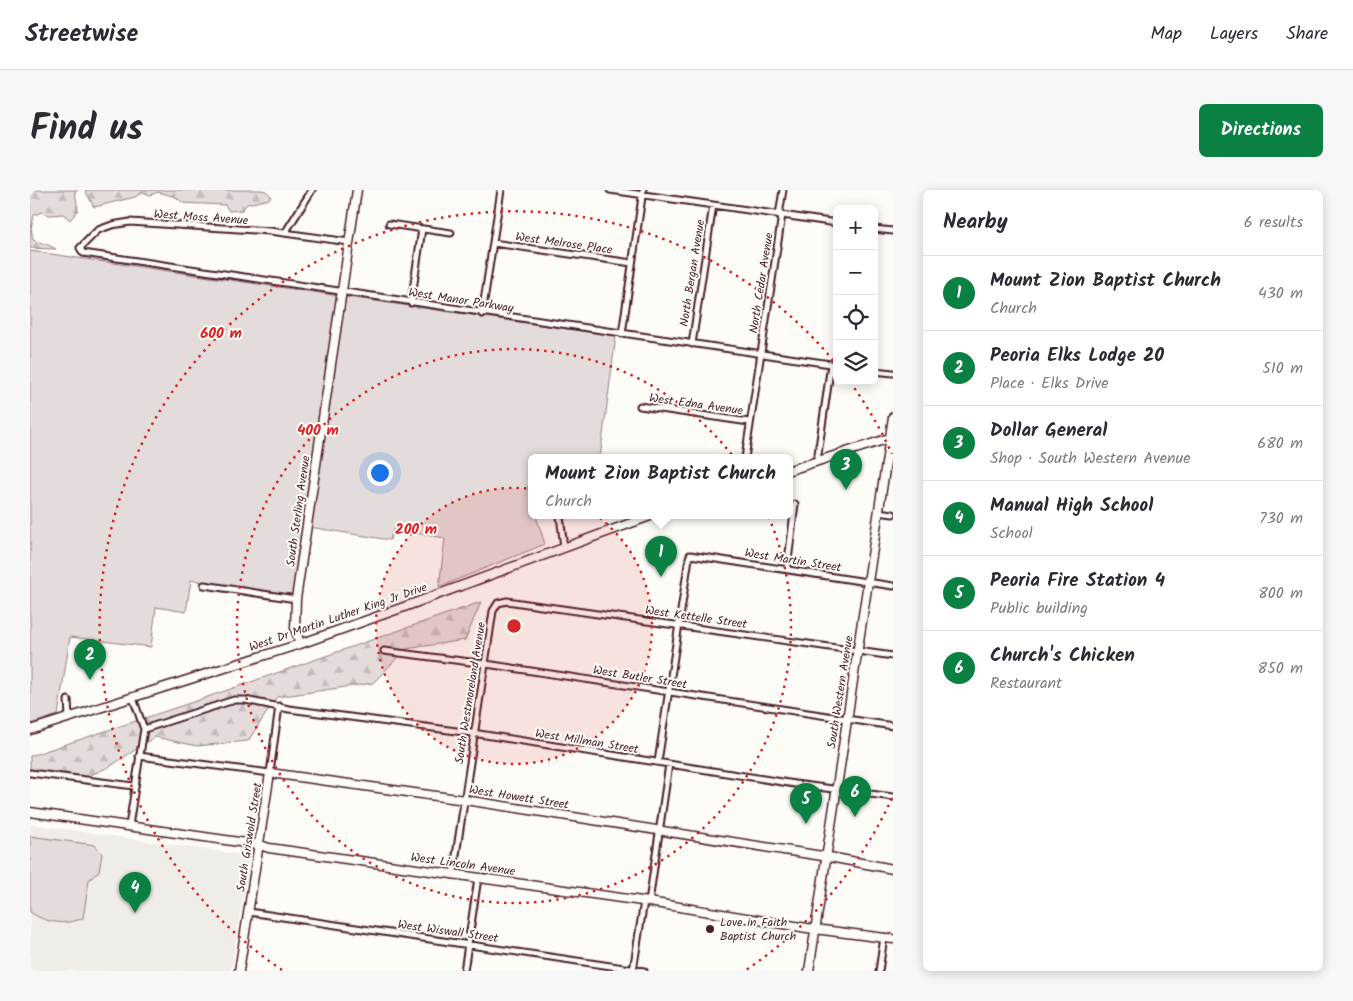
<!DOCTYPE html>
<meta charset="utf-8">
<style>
:root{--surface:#fff;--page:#f7f7f7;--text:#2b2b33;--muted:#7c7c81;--line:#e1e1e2;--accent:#0b8043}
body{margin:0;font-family:Kalam,sans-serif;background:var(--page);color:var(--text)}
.controls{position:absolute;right:15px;top:15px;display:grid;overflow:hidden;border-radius:8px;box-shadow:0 2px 12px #0003}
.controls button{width:45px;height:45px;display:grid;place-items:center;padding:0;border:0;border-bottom:1px solid var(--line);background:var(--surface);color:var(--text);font:25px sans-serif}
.you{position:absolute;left:349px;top:282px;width:18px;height:18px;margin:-12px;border:4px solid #fff;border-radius:50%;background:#1a73e8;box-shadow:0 0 0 8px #1a73e833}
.badge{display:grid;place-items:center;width:32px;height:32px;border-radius:50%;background:var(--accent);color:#fff;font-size:16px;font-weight:700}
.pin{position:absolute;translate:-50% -41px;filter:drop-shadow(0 1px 2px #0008)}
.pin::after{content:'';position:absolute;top:26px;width:18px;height:15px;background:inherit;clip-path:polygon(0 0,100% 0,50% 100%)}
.popup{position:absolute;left:498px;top:264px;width:265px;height:65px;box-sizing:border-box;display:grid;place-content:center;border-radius:8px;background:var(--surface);filter:drop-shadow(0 1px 4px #0005);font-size:16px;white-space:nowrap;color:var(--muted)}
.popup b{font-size:19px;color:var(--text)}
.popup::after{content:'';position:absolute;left:50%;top:100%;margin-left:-10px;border:10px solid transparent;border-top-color:var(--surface)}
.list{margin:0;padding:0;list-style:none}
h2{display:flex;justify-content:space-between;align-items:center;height:65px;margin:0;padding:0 20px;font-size:21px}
h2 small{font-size:16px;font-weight:400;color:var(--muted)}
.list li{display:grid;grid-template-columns:32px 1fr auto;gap:15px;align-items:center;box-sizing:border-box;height:75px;padding:0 20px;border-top:1px solid var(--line)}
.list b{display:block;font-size:19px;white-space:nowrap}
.list p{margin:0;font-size:16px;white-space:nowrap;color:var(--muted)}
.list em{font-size:16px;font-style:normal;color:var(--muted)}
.icon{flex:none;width:28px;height:28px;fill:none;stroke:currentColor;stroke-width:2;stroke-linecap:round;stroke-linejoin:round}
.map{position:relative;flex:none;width:863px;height:781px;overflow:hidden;border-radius:8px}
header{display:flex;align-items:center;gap:30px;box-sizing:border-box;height:70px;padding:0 25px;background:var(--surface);border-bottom:1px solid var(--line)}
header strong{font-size:24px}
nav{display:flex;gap:28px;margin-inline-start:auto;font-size:18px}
.intro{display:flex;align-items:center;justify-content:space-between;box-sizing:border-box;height:120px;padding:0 30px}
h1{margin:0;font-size:35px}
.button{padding:12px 22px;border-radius:8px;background:var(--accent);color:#fff;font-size:18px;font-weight:700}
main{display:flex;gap:30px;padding:0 30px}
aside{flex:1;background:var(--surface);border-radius:8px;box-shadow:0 2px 12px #0003}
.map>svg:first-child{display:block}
.built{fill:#f0ece8}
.green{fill:#e3dcda;stroke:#967e82}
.forest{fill:url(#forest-firs);stroke:#967e82}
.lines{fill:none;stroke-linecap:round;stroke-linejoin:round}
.street-casing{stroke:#4a1f2b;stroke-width:9}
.secondary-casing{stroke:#4a1f2b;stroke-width:11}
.street{stroke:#fdfcf7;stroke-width:5}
.secondary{stroke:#fdfcf7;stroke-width:8}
.ring{fill:none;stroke:#d62828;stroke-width:2.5;stroke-dasharray:2.5 5}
.poi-dot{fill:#4a1f2b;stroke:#fdfcf7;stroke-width:2}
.labels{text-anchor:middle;stroke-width:4;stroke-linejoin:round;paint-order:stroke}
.street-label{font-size:12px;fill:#4a1f2b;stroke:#fdfcf7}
.poi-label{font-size:12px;fill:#4a1f2b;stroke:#fdfcf7;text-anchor:start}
.centre{fill:#d62828;stroke:#fdfcf7;stroke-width:2.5}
.ring-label{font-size:15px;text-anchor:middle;font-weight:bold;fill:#d62828;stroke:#fdfcf7;stroke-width:4;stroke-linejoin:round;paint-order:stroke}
</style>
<header>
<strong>Streetwise</strong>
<nav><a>Map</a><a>Layers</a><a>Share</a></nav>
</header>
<div class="intro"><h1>Find us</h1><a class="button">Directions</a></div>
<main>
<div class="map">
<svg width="863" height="781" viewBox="0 0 863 781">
<defs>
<pattern id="forest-firs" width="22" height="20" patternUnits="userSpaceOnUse" patternTransform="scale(1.25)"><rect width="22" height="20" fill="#e3dcda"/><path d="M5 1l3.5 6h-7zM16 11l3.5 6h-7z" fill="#c4bcbb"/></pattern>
</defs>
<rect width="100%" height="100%" fill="#fdfcf7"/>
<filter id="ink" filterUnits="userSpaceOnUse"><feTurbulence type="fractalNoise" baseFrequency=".02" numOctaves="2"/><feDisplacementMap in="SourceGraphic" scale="10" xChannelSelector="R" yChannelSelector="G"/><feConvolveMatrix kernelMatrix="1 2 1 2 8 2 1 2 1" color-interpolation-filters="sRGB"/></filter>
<g filter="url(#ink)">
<path class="built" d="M0,634L219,666L201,781H0Z"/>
<path class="green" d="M0,61L586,146L570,268H502V295L498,296L502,312V326H506L515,354L409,397L415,348L363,339L360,350L273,336L263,405L161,390L156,422L126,417L121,457L40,447L28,525L0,534Z
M0,646L65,655L72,664L69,681L59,690L53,728C34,736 17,733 0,722Z"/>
<path class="forest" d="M0,0H48L45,2L48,20L40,30L33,24L19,25L12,22L4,25L1,38L3,50L18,55L26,59L0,58Z
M55,0H231L236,1L241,6L239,9L217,14L212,20L199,21L195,15L153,13L146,7L128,2L120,5L113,2L105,7L64,17Z
M451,412L435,450L376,459L343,493L247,507L218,551L167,556L125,547L79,577L44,592L0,585V566L166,511Z"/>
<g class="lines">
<defs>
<path id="street" d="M580,0L807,33
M749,25L753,0
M359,34L421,43
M844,39L863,41
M255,43L282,0
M319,52L240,41L100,32L82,35L68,40L50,58L53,63L807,175
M463,53L602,73
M381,113L392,39
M452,124L471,0
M592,144L613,0
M662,154L683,15
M844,181L863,183
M610,216L719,232
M715,268L752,25
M787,271L801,174
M848,322L863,324
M530,326L534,357
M757,379L765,314
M174,395L266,409
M354,461L456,474L863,536
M38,510L39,528
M114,539L204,510H215L259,519L449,544L765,594L863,607
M109,566L240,583L249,516
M628,572L659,368L660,365L863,396
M0,583L104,596
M99,636L114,539L103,508
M423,685L463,421L468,413L477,411L504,415L863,466
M619,712L639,574
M219,722L614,781
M434,781L448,688
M603,781L614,711
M849,781L854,747"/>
<path id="secondary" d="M760,280L863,247
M270,454L265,438L266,409L327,0
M0,540L270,454L374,417L620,326
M0,622L230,655L239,658L619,712L777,738L863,749
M209,781L240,583L435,610L805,668L863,679
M779,781L863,227"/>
</defs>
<use href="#street" class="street-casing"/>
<use href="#secondary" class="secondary-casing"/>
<use href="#street" class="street"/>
<use href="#secondary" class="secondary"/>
</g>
</g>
<circle cx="484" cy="436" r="138" fill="#d62828" fill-opacity=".12"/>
<g class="ring">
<circle cx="484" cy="436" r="138"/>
<circle cx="484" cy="436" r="277"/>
<path d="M862 608A415 415 0 0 1 716 780M252 780A415 415 0 1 1 807 175M820 192A415 415 0 0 1 862 264"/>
</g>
<circle class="poi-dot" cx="680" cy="739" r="5"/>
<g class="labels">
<g class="street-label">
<text transform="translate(171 27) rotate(4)" y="4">West Moss Avenue</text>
<text transform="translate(534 53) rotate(8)" y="4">West Melrose Place</text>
<text transform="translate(662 83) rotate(-81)" y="4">North Bergan Avenue</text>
<text transform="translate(731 93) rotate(-81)" y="4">North Cedar Avenue</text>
<text transform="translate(431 110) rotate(9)" y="4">West Manor Parkway</text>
<text transform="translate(666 214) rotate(8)" y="4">West Edna Avenue</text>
<text transform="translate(268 321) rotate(-82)" y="4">South Sterling Avenue</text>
<text transform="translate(763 370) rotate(9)" y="4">West Martin Street</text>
<text transform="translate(308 427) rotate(-19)" y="4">West Dr Martin Luther King Jr Drive</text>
<text transform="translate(666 427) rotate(8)" y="4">West Kettelle Street</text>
<text transform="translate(610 487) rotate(9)" y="4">West Butler Street</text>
<text transform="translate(810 502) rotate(-81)" y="4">South Western Avenue</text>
<text transform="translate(440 503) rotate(-81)" y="4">South Westmoreland Avenue</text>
<text transform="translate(557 551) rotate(9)" y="4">West Millman Street</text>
<text transform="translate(489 607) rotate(9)" y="4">West Howett Street</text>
<text transform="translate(219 647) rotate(-81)" y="4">South Griswold Street</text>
<text transform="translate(433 674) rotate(8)" y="4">West Lincoln Avenue</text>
<text transform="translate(418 741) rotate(8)" y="4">West Wiswall Street</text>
</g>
<g class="poi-label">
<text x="690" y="736">Love in Faith<tspan x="690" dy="14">Baptist Church</tspan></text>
</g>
</g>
<circle cx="484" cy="436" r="8" class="centre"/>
<g class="ring-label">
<text x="191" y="148">600 m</text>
<text x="288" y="245">400 m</text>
<text x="386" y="344">200 m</text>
</g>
</svg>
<div class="controls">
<button>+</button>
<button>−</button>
<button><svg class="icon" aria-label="locate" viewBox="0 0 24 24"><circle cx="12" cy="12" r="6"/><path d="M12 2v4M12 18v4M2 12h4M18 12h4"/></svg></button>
<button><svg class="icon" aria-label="layers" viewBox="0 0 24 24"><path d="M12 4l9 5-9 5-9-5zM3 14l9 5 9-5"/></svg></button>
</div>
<div class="you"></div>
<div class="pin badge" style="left:631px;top:387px">1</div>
<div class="popup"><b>Mount Zion Baptist Church</b>Church</div>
<div class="pin badge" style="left:60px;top:490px">2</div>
<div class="pin badge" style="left:816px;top:300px">3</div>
<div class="pin badge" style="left:105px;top:723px">4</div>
<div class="pin badge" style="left:776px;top:634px">5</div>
<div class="pin badge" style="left:825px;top:627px">6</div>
</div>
<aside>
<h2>Nearby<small>6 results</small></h2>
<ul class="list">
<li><span class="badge">1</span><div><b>Mount Zion Baptist Church</b><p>Church</p></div><em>430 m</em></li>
<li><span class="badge">2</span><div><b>Peoria Elks Lodge 20</b><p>Place · Elks Drive</p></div><em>510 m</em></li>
<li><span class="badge">3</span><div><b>Dollar General</b><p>Shop · South Western Avenue</p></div><em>680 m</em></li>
<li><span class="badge">4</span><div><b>Manual High School</b><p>School</p></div><em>730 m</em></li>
<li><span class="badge">5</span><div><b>Peoria Fire Station 4</b><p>Public building</p></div><em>800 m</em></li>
<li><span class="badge">6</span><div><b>Church's Chicken</b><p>Restaurant</p></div><em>850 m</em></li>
</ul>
</aside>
</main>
